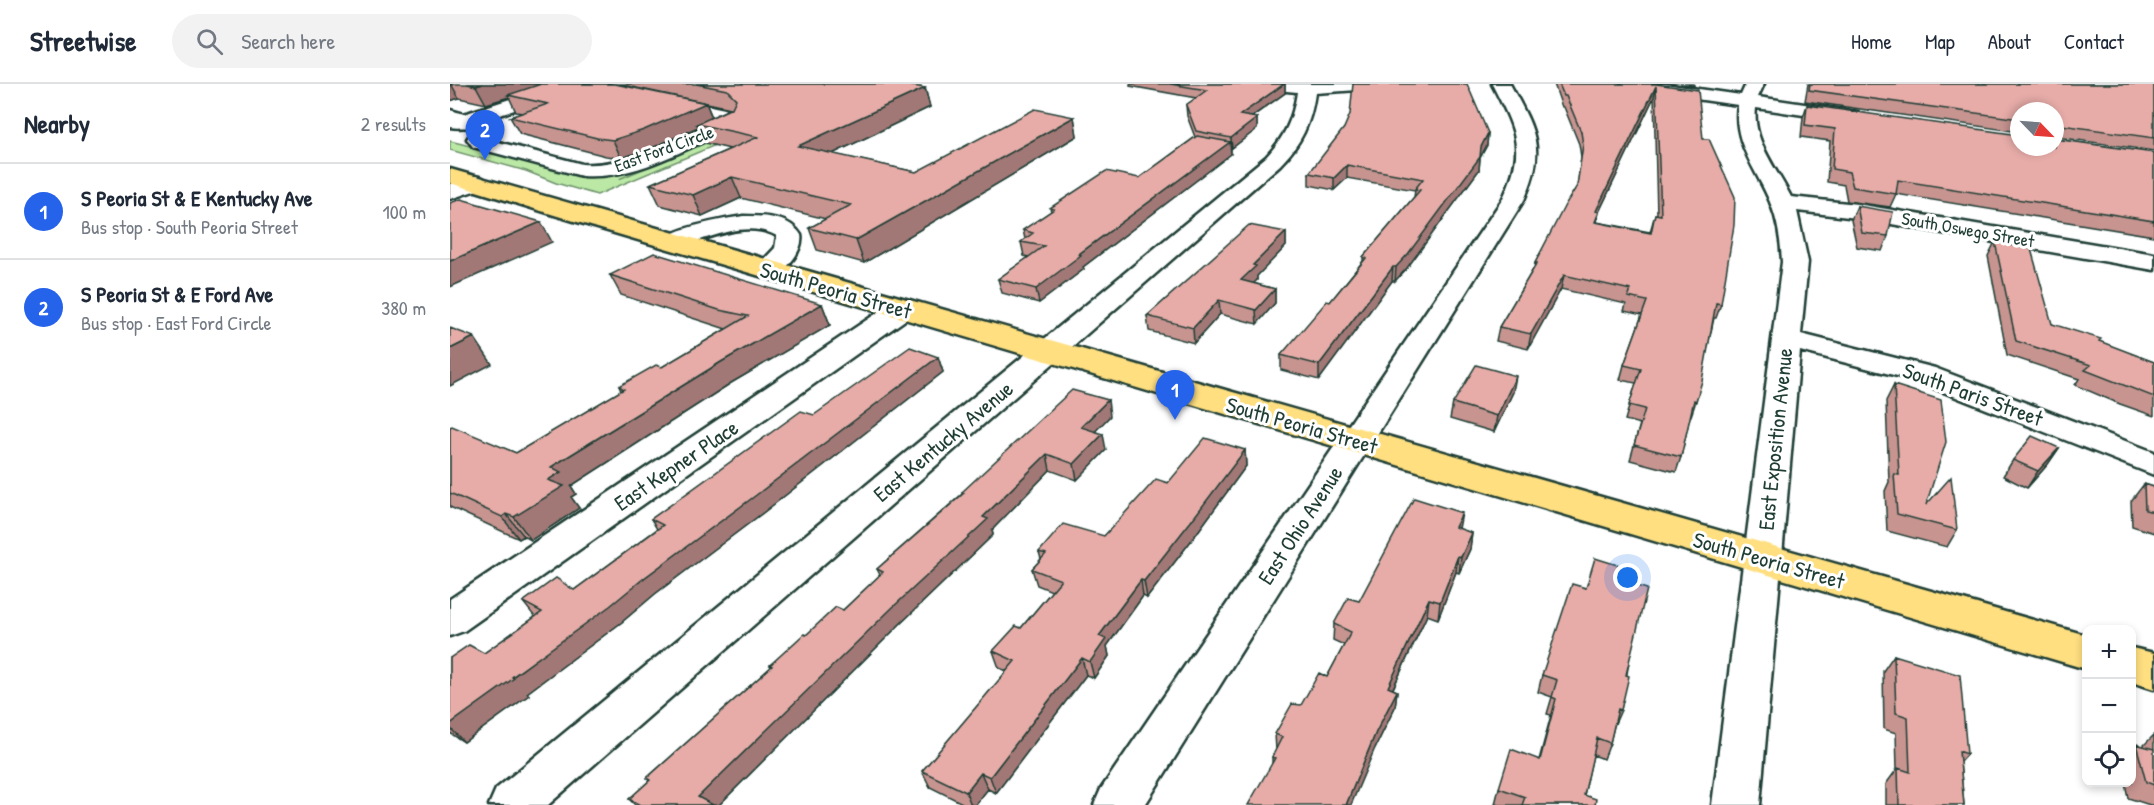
<!DOCTYPE html>
<meta charset="utf-8">
<style>
:root{--surface:#fff;--page:#f2f2f3;--text:#1f2937;--muted:#747a83;--line:#e0e1e3;--accent:#2563eb}
body{margin:0;font-family:"Patrick Hand",sans-serif;background:var(--page);color:var(--text)}
.controls{position:absolute;right:18px;bottom:18px;display:grid;overflow:hidden;border-radius:12px;box-shadow:0 3px 9px #0003}
.controls button{width:54px;height:54px;display:grid;place-items:center;padding:0;border:0;border-bottom:2px solid var(--line);background:var(--surface);color:var(--text);font:30px sans-serif}
.compass{position:absolute;left:1560px;top:18px;width:54px;height:54px;border-radius:50%;background:var(--surface);box-shadow:0 3px 9px #0003;rotate:115deg}
.you{position:absolute;left:1178px;top:494px;width:21px;height:21px;margin:-15px;border:4px solid #fff;border-radius:50%;background:#1a73e8;box-shadow:0 0 0 9px #1a73e833}
.badge{display:grid;place-items:center;width:39px;height:39px;border-radius:50%;background:var(--accent);color:#fff;font-size:20px;font-weight:700}
.pin{position:absolute;translate:-50% -50px;filter:drop-shadow(0 2px 3px #0008)}
.pin::after{content:'';position:absolute;top:32px;width:21px;height:18px;background:inherit;clip-path:polygon(0 0,100% 0,50% 100%)}
.list{margin:0;padding:0;list-style:none}
h2{display:flex;justify-content:space-between;align-items:center;height:78px;margin:0;padding:0 24px;font-size:26px}
h2 small{font-size:20px;font-weight:400;color:var(--muted)}
.list li{display:grid;grid-template-columns:39px 1fr auto;gap:18px;align-items:center;box-sizing:border-box;height:96px;padding:0 24px;border-top:2px solid var(--line)}
.list b{display:block;font-size:22px;white-space:nowrap}
.list p{margin:0;font-size:20px;white-space:nowrap;color:var(--muted)}
.list em{font-size:20px;font-style:normal;color:var(--muted)}
.icon{flex:none;width:33px;height:33px;fill:none;stroke:currentColor;stroke-width:2;stroke-linecap:round;stroke-linejoin:round}
.map{position:relative;flex:none;width:1704px;height:721px;overflow:hidden}
header{display:flex;align-items:center;gap:36px;box-sizing:border-box;height:84px;padding:0 30px;background:var(--surface);border-bottom:2px solid var(--line)}
header strong{font-size:28px}
nav{display:flex;gap:33px;margin-inline-start:auto;font-size:21px}
.search{width:420px;height:54px;background:var(--page);display:flex;align-items:center;gap:15px;box-sizing:border-box;padding:0 21px;border-radius:33px;color:var(--muted);font-size:22px}
main{display:flex}
aside{flex:1;background:var(--surface)}
.map>svg:first-child{display:block}
.green{fill:#bbe8a5;stroke:#6d926c;stroke-width:1.5}
.lines{fill:none;stroke-linecap:round;stroke-linejoin:round}
.minor-casing{stroke:#1f3d34;stroke-width:5}
.major-casing{stroke:#1f3d34;stroke-width:5}
.minor{fill:#fff;fill-rule:evenodd}
.major{fill:#ffdf80;fill-rule:evenodd}
.wall{fill:#c79490;stroke:#1f3d34;stroke-width:1.5;fill-rule:evenodd}
.shaded-wall{fill:#a27876;stroke:#1f3d34;stroke-width:1.5}
.building{fill:#e7aca8;stroke:#1f3d34;stroke-width:1.5;fill-rule:evenodd}
.labels{text-anchor:middle;stroke-width:6;stroke-linejoin:round;paint-order:stroke}
.far-street-label{font-size:18px;fill:#1f3d34;stroke:#fff}
.street-label{font-size:22px;fill:#1f3d34;stroke:#fff}
</style>
<header>
<strong>Streetwise</strong>
<div class="search"><svg class="icon" aria-label="search" viewBox="0 0 24 24"><circle cx="10" cy="10" r="6"/><path d="M15 15l6 6"/></svg>Search here</div>
<nav><a>Home</a><a>Map</a><a>About</a><a>Contact</a></nav>
</header>
<main>
<aside>
<h2>Nearby<small>2 results</small></h2>
<ul class="list">
<li><span class="badge">1</span><div><b>S Peoria St &amp; E Kentucky Ave</b><p>Bus stop · South Peoria Street</p></div><em>100 m</em></li>
<li><span class="badge">2</span><div><b>S Peoria St &amp; E Ford Ave</b><p>Bus stop · East Ford Circle</p></div><em>380 m</em></li>
</ul>
</aside>
<div class="map">
<svg width="1704" height="721" viewBox="0 0 1704 721">
<rect width="100%" height="100%" fill="#fff"/>
<filter id="ink" filterUnits="userSpaceOnUse"><feTurbulence type="fractalNoise" baseFrequency=".0167" numOctaves="2"/><feDisplacementMap in="SourceGraphic" scale="12" xChannelSelector="R" yChannelSelector="G"/><feConvolveMatrix kernelMatrix="1 2 1 2 8 2 1 2 1" color-interpolation-filters="sRGB"/></filter>
<g filter="url(#ink)">
<path class="green" d="M398,0H410L147,111L106,99L76,87L0,66V57L136,91L329,28L169,95Z"/>
<g class="lines">
<defs>
<path id="minor" d="M123,0H157L284,27L291,34L287,42C238,63 186,96 132,92L23,63L17,55L24,45C15,42 9,45 0,43V26L14,30L100,2H112L115,6L112,10L35,36L39,37L44,45L37,55L132,80C180,83 227,54 270,35L132,5L126,4Z
M802,0H931L928,4L922,5L865,9C861,39 851,60 830,81L98,721H39L46,705L816,73C835,53 843,35 847,8L805,4Z
M1042,0H1060C1085,46 1097,65 1074,116L695,721H644L651,705L1052,116C1077,65 1066,47 1042,0Z
M1167,0H1214L1291,11L1296,0H1314L1308,13L1408,28L1411,32L1408,36L1401,38L1306,24C1302,57 1327,85 1341,113L1407,120L1704,170V186L1407,134L1347,127L1358,178L1351,250L1485,284L1704,368V391L1463,296L1350,267L1310,721H1262L1332,178C1331,158 1328,137 1320,118C1307,86 1282,58 1288,21L1176,5L1170,4Z
M25,92L33,94L36,99L33,104L0,115V100Z
M293,132C314,132 339,132 351,151C354,165 338,184 327,191C321,195 314,193 308,191L304,186L325,164L327,152C294,134 254,157 222,165L213,163L210,158C220,144 275,135 293,132Z
M452,217L462,219L466,225L462,231L14,547L0,552V515L442,219Z"/>
<path id="major" d="M0,85L1636,551V585L124,137L0,99Z
M1682,564L1704,569V605L1682,598Z"/>
</defs>
<use href="#minor" class="minor-casing"/>
<use href="#major" class="major-casing"/>
<use href="#minor" class="minor"/>
<use href="#major" class="major"/>
</g>
<path class="wall" d="M0,0H165L256,19L262,33L281,24L168,0H451L475,4L480,23L382,70L466,88L624,33L627,52L414,179L367,166L359,144L376,135L291,114L252,132L210,121L200,100L280,65L255,59L248,43L202,64L171,74L156,72L70,50L60,33L73,29L66,28L59,13L36,20L9,14L0,17Z
M680,0H835V9L802,33L807,34V45L782,64H781V70L633,183L634,185L589,219L552,209L548,195L579,173L574,172L571,158L575,155L573,146L601,127L600,124L689,94L745,53L737,32L736,21L746,14L680,2Z
M1104,0H1206L1253,55L1271,220L1266,234H1264L1246,317L1241,332H1240L1231,373L1226,388L1180,376L1190,340L1175,336L1186,299L1170,296L1174,281L1192,231L1174,227L1176,220L1111,205L1078,265L1046,257L1049,243L1084,184L1085,179L1127,104L1131,73L1129,60L1114,23H1112ZM1204,13L1207,131L1205,130L1200,148L1147,138L1149,128Z
M1230,0H1244V2Z
M1358,0H1704V67L1607,53L1606,55L1704,69V152L1446,110L1440,123L1397,117L1394,101L1377,98L1380,57L1351,53L1353,33L1357,21L1605,63L1569,27V48L1355,17Z
M1038,49L1037,61L1030,74L1029,86L957,184L945,197H942L869,296L831,286V271L880,218L913,177V173L964,113L965,106L897,94L884,106L859,101V89Z
M1407,122L1438,152L1432,167L1407,163L1401,136Z
M836,148V162L807,192V196L803,199L825,205V219L807,240L770,230L744,259L699,247L697,232Z
M1545,158L1602,240L1704,278V332L1670,320L1625,301L1629,295L1557,271L1538,172Z
M160,191L372,220L380,241L281,299L121,402L126,410L121,413L129,424L81,456L74,452L69,455L0,423V343L66,369L171,307L169,302L212,283L276,245L171,211Z
M488,273L493,288L314,428L205,510L172,538L77,609L79,611L14,658L0,649V574L34,569L85,533L73,518L124,506L207,445L201,435L364,331Z
M1444,301L1476,421L1507,446L1497,463L1437,447L1435,407L1439,398L1436,317Z
M1063,308L1044,348L1000,335L1003,319Z
M660,332L645,347L656,366L627,396L600,386L542,446L543,451L449,541L269,721H185L179,715L199,697L197,694L321,583L320,581L356,551L393,526L430,491L427,485L512,410V408Z
M1609,364L1598,380L1577,404L1553,392L1563,376Z
M795,366L796,382L744,453L697,514L693,512L657,562L659,572L644,594L636,591L546,709L538,705L525,721H516L480,703L472,687L557,587L549,584L543,567L571,544L602,507L587,501L582,485L591,475L589,468L654,452L718,399Z
M1694,400L1704,403V449L1682,442L1681,417Z
M1009,445L1022,449L1020,465L1009,489L1006,488L988,535L977,531L943,605L947,607L945,623L925,664L822,679V673L826,666L825,650L877,593L894,561L883,556L884,540L909,517Z
M1187,502L1179,578L1171,626L1164,642L1160,659L1154,675L1143,671L1134,711L1145,721H1049L1045,720L1049,704L1089,676L1101,631L1097,630L1102,613L1088,608L1092,591L1136,504Z
M1444,571L1517,670L1510,678L1514,721H1436V700L1447,685L1446,649L1434,645L1433,587Z
M1704,651V721H1700L1678,714L1675,699H1682V665L1686,660L1693,662Z"/>
<path class="shaded-wall" d="M0,0H1L9,14L0,17Z
M33,0H99L58,11L59,13L36,20L26,2Z
M834,0H835V9L790,41V31Z
M1206,2L1204,13L1149,128L1146,141L1142,151L1146,127Z
M475,4L480,23L355,83L348,62Z
M256,19L263,36L247,40L248,43L202,64L171,74L163,56Z
M624,33L627,52L414,179L406,156Z
M807,34V45L782,64L781,54Z
M1609,48L1605,57V49Z
M1038,49L1037,61L1030,74L1029,86L957,184L945,197L946,183L1031,63Z
M780,58L781,70L633,183L634,185L589,219L586,205L629,170Z
M897,81V94L884,106V94Z
M282,93L291,114L252,132L243,111Z
M91,138L102,158L0,203V177Z
M836,148V162L807,192V196L792,211L791,196L803,181Z
M943,183L942,197L869,296V281Z
M1114,191L1111,205L1078,265L1081,250Z
M825,205V219L807,240L806,226Z
M769,216L770,230L744,259L743,244Z
M372,220L380,241L281,299L121,402L126,410L121,413L129,424L81,456L64,433L98,396L101,383L271,278Z
M24,253L42,280L0,302V265Z
M488,273L493,288L314,428L205,510L172,538L77,609L79,611L14,658L0,644V640Z
M1066,292L1063,308L1044,348L1047,332Z
M658,316L660,332L634,359L631,343Z
M653,350L656,366L627,396L624,380Z
M1609,364L1598,380L1577,404L1588,387Z
M795,366L796,382L744,453L697,514L694,497Z
M597,370L600,386L542,446L543,451L449,541L269,721H255L248,713Z
M1012,429L1009,445L1005,443Z
M56,430L74,452L69,455L52,433Z
M1022,449L1020,465L1009,489L1011,473Z
M1008,472L1006,488L988,535L990,518Z
M691,496L693,512L657,562L659,572L644,594L640,578L649,552Z
M979,515L977,531L936,619L938,603Z
M632,574L636,591L546,709L540,693Z
M947,607L945,623L925,664L901,721H896L926,648Z
M531,689L538,705L525,721H521L516,708Z"/>
<path class="building" d="M17,0H33L26,2Z
M91,0H165L256,19L194,46L163,56L147,54L60,33L98,20L58,11Z
M246,0H451L475,4L348,62L466,88L585,25L624,33L406,156L359,144L401,121L282,93L243,111L200,100L308,53L247,40L282,24L286,15L277,6Z
M720,0H834L790,31L807,34L781,54L746,47L736,21L757,6Z
M903,0H1017L1038,49L1031,63L1030,73L958,170L946,183H943L869,281L831,271L877,217L880,218L916,174L913,173L970,106L965,105L973,95L897,81L884,94L859,89L894,44L900,30Z
M1109,0H1206L1248,6L1253,55H1259L1285,113L1284,141L1271,220L1266,219L1252,297L1246,317L1244,316L1231,373L1184,361L1195,325L1179,321L1191,285L1174,281L1197,217L1178,213L1181,206L1114,191L1081,250L1049,243L1087,179H1085L1115,121L1127,102L1133,61L1131,48L1116,12H1114ZM1206,2L1211,131L1205,130L1201,149L1145,138L1149,128L1146,127Z
M1360,0H1704V54L1612,41L1609,48L1605,49V27H1569V35L1359,6Z
M1357,21L1569,51V63H1605V55L1704,69V137L1448,96L1446,110L1403,103L1399,88L1382,85L1385,45L1355,41Z
M747,52L780,58L629,170L631,171L586,205L548,195L594,162L571,158L583,149L573,146L604,125L600,124L656,87L689,94Z
M11,115L91,138L0,177V119Z
M1407,122L1443,128L1438,152L1412,149Z
M799,141L836,148L803,181L806,182L791,196L825,205L806,226L769,216L743,244L697,232Z
M1545,158L1581,165L1602,240L1651,255L1649,257L1704,278V313L1635,286L1641,281L1566,257Z
M204,169L372,220L271,278L101,383L111,388L98,396L114,402L64,433L56,430L52,433L0,409V343L2,342L66,369L174,305L169,302L206,281L212,283L298,232L269,226L160,191Z
M0,244L24,253L0,265Z
M460,263L488,273L305,412L194,494L160,522L62,593L64,594L0,640V574L19,561L34,569L92,528L73,518L106,494L124,506L213,441L201,435L351,327L364,331Z
M1026,281L1066,292L1047,332L1003,319Z
M1444,301L1491,316L1496,358L1476,421L1501,393L1507,446L1447,430L1444,390L1449,391Z
M622,306L658,316L631,343L653,350L624,380L597,370L533,433L538,435L442,524L248,713L263,721H190L179,715L200,696L197,694L322,582L320,581L354,550L356,551L386,523L393,526L433,488L427,485L514,409L512,408Z
M1582,352L1609,364L1588,387L1563,376Z
M755,354L795,366L742,436L694,497L691,496L649,552L656,555L640,578L632,574L540,693L531,689L516,708L472,687L565,577L543,567L566,542L571,544L611,496L582,485L596,470L589,468L613,440L654,452L706,395L718,399Z
M1694,400L1704,403V428L1695,426Z
M964,414L1012,429L1005,443L1022,449L1011,473L1008,472L990,518L979,515L938,603L947,607L926,648L896,721H798L825,674L822,673L832,653L825,650L842,620L851,621L869,589L877,593L901,548L884,540L898,514L909,517Z
M1145,474L1190,488L1187,502L1197,505L1179,578L1176,591L1179,592L1171,626L1168,625L1160,659L1147,654L1134,711L1146,715L1145,721H1072L1075,713L1049,704L1061,665L1090,676L1106,615L1102,613L1107,596L1092,591L1122,500L1136,504Z
M1444,571L1510,591L1517,670L1509,667L1514,721H1449L1448,684L1460,688L1458,633L1446,629Z
M1686,660L1704,665V701L1696,698Z"/>
</g>
<g class="labels">
<g class="far-street-label">
<text transform="translate(214 65) rotate(-20)" y="6">East Ford Circle</text>
<text transform="translate(1518 146) rotate(10)" y="6">South Oswego Street</text>
</g>
<g class="street-label">
<text transform="translate(386 206) rotate(16)" y="8">South Peoria Street</text>
<text transform="translate(1523 310) rotate(20)" y="8">South Paris Street</text>
<text transform="translate(852 341) rotate(16)" y="8">South Peoria Street</text>
<text transform="translate(1325 355) rotate(-84)" y="8">East Exposition Avenue</text>
<text transform="translate(493 357) rotate(-40)" y="8">East Kentucky Avenue</text>
<text transform="translate(226 381) rotate(-34)" y="8">East Kepner Place</text>
<text transform="translate(850 441) rotate(-57)" y="8">East Ohio Avenue</text>
<text transform="translate(1319 476) rotate(16)" y="8">South Peoria Street</text>
</g>
</g>
</svg>
<div class="controls">
<button>+</button>
<button>−</button>
<button><svg class="icon" aria-label="locate" viewBox="0 0 24 24"><circle cx="12" cy="12" r="6"/><path d="M12 2v4M12 18v4M2 12h4M18 12h4"/></svg></button>
</div>
<svg class="compass" viewBox="-18 -18 36 36"><path d="M0-13l5 13h-10z" fill="#e53935"/><path d="M0 13l5-13h-10z" fill="#747a83"/></svg>
<div class="you"></div>
<div class="pin badge" style="left:725px;top:336px">1</div>
<div class="pin badge" style="left:35px;top:76px">2</div>
</div>
</main>
